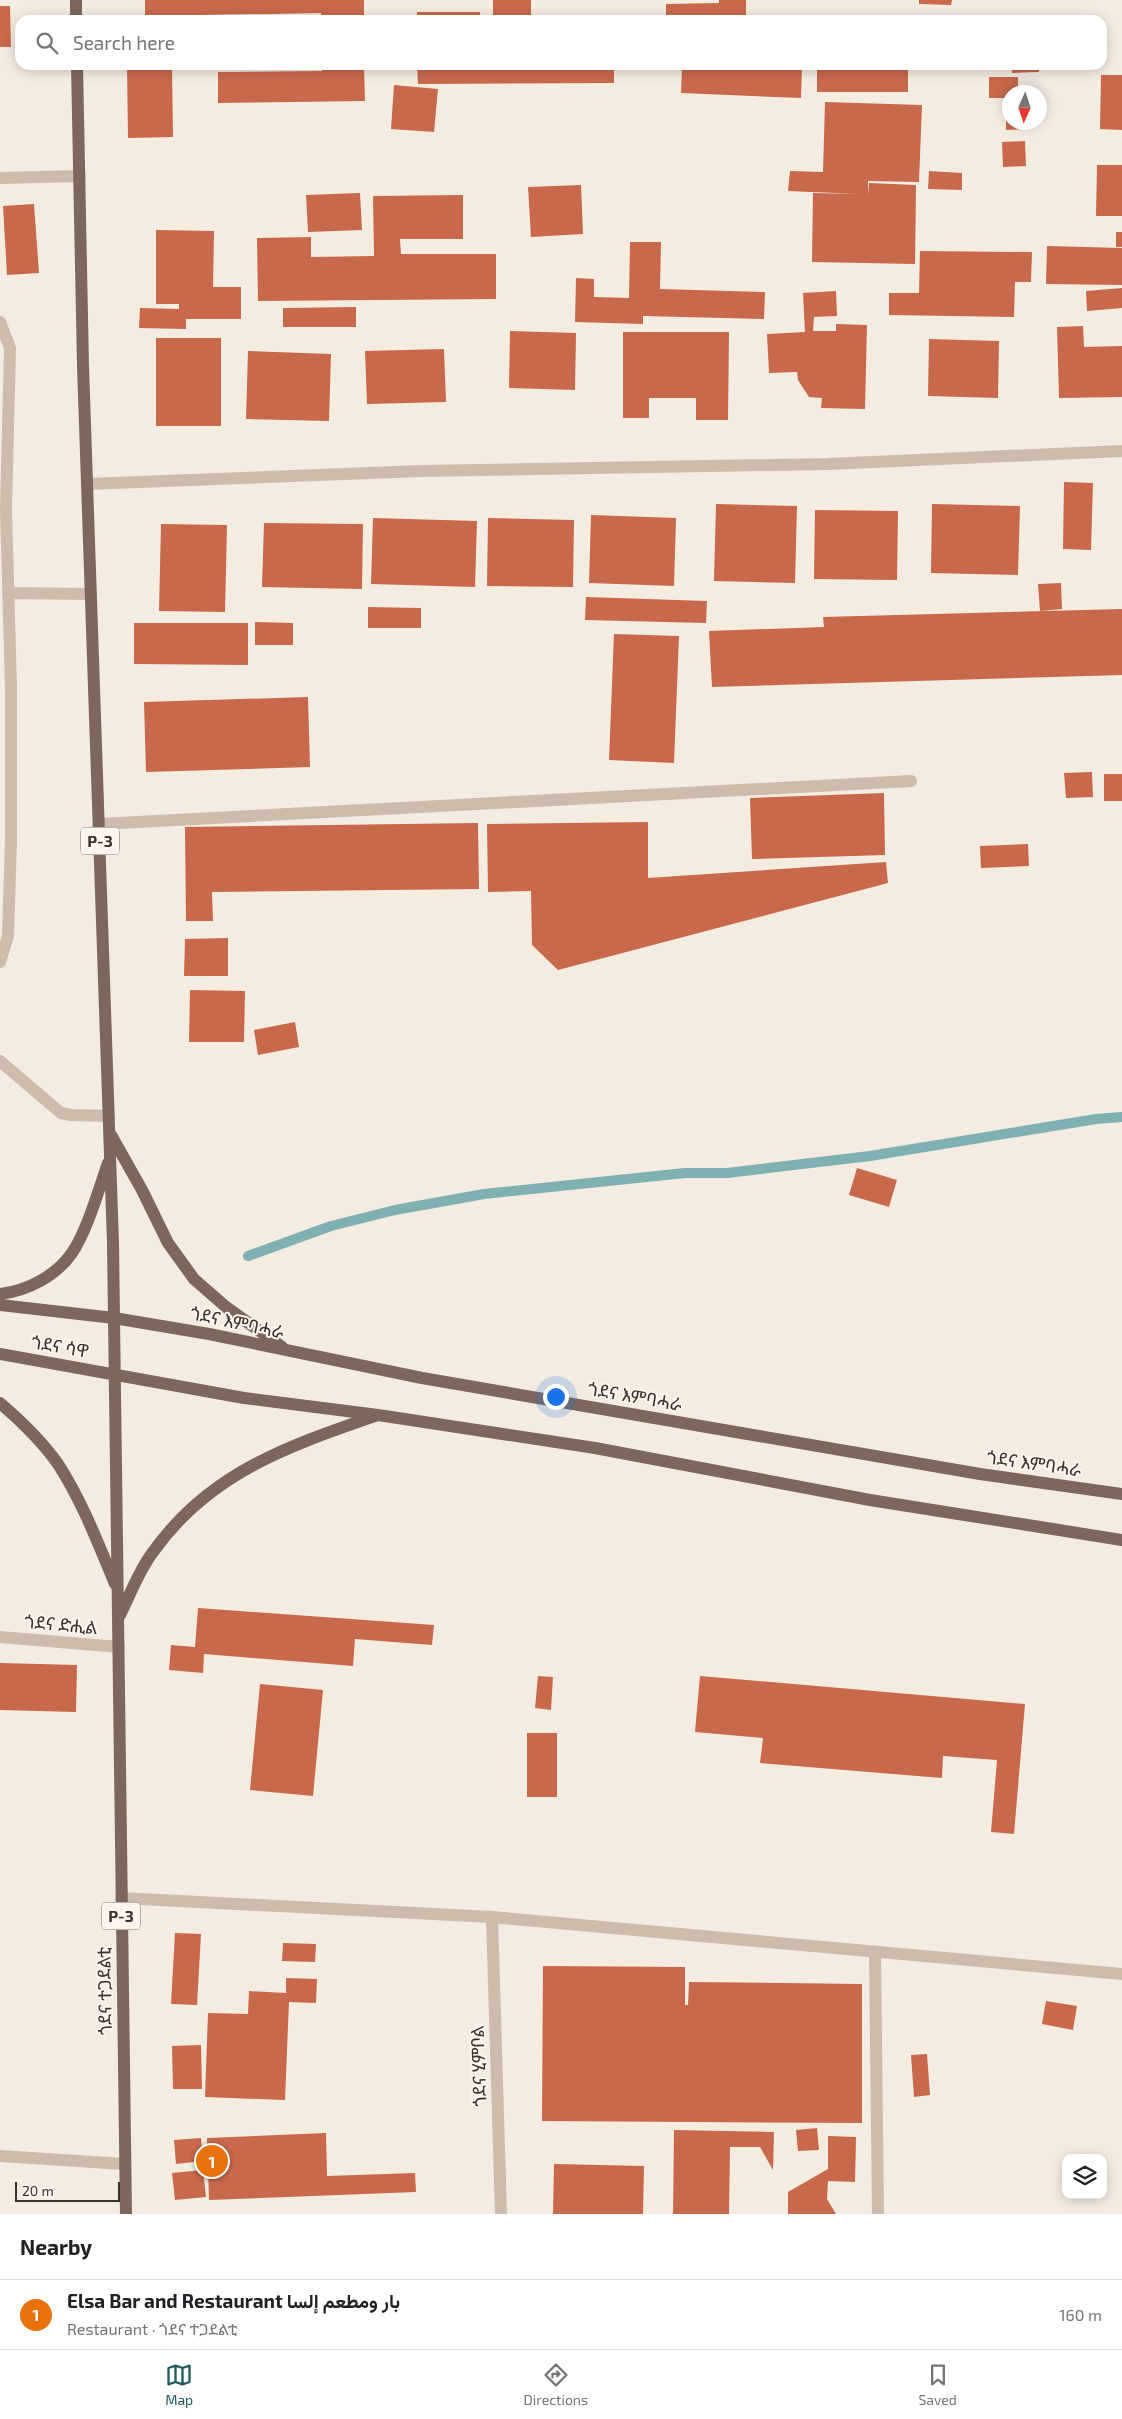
<!DOCTYPE html>
<meta charset="utf-8">
<style>
:root{--surface:#fff;--page:#f2f2f2;--text:#202124;--muted:#757577;--line:#e0e0e0;--accent:#1f5a5e}
body{margin:0;font-family:"Exo 2",Vazirmatn,"Noto Sans Ethiopic",sans-serif;background:var(--page);color:var(--text)}
.controls{position:absolute;right:15px;bottom:15px;display:grid;overflow:hidden;border-radius:10px;box-shadow:0 2px 12px #0003}
.controls button{width:45px;height:45px;display:grid;place-items:center;padding:0;border:0;border-bottom:1px solid var(--line);background:var(--surface);color:var(--text);font:25px sans-serif}
.compass{position:absolute;left:1002px;top:85px;width:45px;height:45px;border-radius:50%;background:var(--surface);box-shadow:0 2px 12px #0003;rotate:183deg}
.scale{position:absolute;left:15px;bottom:12px;width:105px;box-sizing:border-box;padding-left:5px;border:2px solid #3b302b;border-top:0;font-size:14px;line-height:18px;white-space:nowrap;color:#3b302b;-webkit-text-stroke:4px #fbf5ee;paint-order:stroke}
.you{position:absolute;left:555px;top:1396px;width:18px;height:18px;margin:-12px;border:4px solid #fff;border-radius:50%;background:#1a73e8;box-shadow:0 0 0 8px #1a73e833}
.badge{display:grid;place-items:center;width:32px;height:32px;border-radius:50%;background:var(--accent);color:#fff;font-size:16px;font-weight:700}
.pin{position:absolute;translate:-50% -50%;border:2px solid #fff;box-shadow:0 1px 5px #0006}
.list{margin:0;padding:0;list-style:none}
h2{display:flex;justify-content:space-between;align-items:center;height:65px;margin:0;padding:0 20px;font-size:21px}
h2 small{font-size:16px;font-weight:400;color:var(--muted)}
.list li{display:grid;grid-template-columns:32px 1fr auto;gap:15px;align-items:center;box-sizing:border-box;height:70px;padding:0 20px;border-top:1px solid var(--line)}
.list b{display:block;font-size:19px;white-space:nowrap}
.list p{margin:0;font-size:16px;white-space:nowrap;color:var(--muted)}
.list em{font-size:16px;font-style:normal;color:var(--muted)}
.icon{flex:none;width:28px;height:28px;fill:none;stroke:currentColor;stroke-width:2;stroke-linecap:round;stroke-linejoin:round}
.map{position:relative;flex:none;width:1122px;height:2214px;overflow:hidden}
.search{position:absolute;background:var(--surface);box-shadow:0 2px 12px #0003;left:15px;right:15px;top:15px;height:55px;display:flex;align-items:center;gap:12px;box-sizing:border-box;padding:0 18px;border-radius:15px;color:var(--muted);font-size:19px}
.sheet{height:135px;background:var(--surface)}
nav{display:flex;justify-content:space-around;align-items:center;box-sizing:border-box;height:70px;border-top:1px solid var(--line);background:var(--surface);font-size:14px;color:var(--muted)}
nav a{display:grid;justify-items:center;gap:2px}
nav .on{color:var(--accent)}
.map>svg:first-child{display:block}
.lines{fill:none;stroke-linecap:round;stroke-linejoin:round}
.stream{stroke:#7fb0b2;stroke-width:10}
.building{fill:#c8694b}
.service{stroke:#cdbbac;stroke-width:12}
.minor{stroke:#cdbbac;stroke-width:12}
.primary{stroke:#7d675c;stroke-width:12}
.labels{text-anchor:middle;stroke-width:4;stroke-linejoin:round;paint-order:stroke}
.shield{fill:#fbf5ee;stroke:#756b66;stroke-width:1}
.shield-label{font-size:16px;font-weight:bold;fill:#3b302b}
.street-label{font-size:18px;fill:#3b302b;stroke:#fbf5ee}
</style>
<div class="map">
<svg width="1122" height="2214" viewBox="0 0 1122 2214">
<rect width="100%" height="100%" fill="#f4ebe1"/>
<g class="lines">
<path class="stream" d="M248,1256L331,1226L395,1210L484,1194L685,1173H727L870,1156L1096,1119L1122,1117"/>
</g>
<path class="building" d="M145,0H364V20H321V13L145,16Z
M493,0H531V20H493Z
M719,0H746V20H666V4L719,3Z
M919,0H952L951,5L919,4Z
M0,6H10L11,47H0Z
M417,12H480V20H417Z
M127,65H172L173,137L128,138Z
M322,65H364L365,101L218,103V72L322,71Z
M417,65H614V83L418,84Z
M723,65H802L801,98L681,93L682,67L723,69Z
M1012,65H1039V72L1012,73Z
M817,70H908V92H817Z
M1101,75H1122V130L1100,129Z
M989,77H1018V92H1010V98H989Z
M394,85L438,89L434,132L391,129Z
M825,102L922,105L919,182L868,181V195L869,183L916,185L915,264L812,262L813,193L859,194L788,191L790,171L823,172Z
M1006,104H1010V122H1029L1030,129L1006,130Z
M1025,141L1026,166L1003,167L1002,142Z
M1097,165H1122V216H1096Z
M929,171L962,173V190L928,189Z
M581,185L583,234L531,237L528,187Z
M360,193L362,230L308,232L306,195Z
M463,195V239H400L401,254H496V299L258,301L257,238L311,237V257L374,256L373,196Z
M34,204L39,273L7,275L3,206Z
M156,230L214,231L213,287H241V319H186V329L139,328L140,308L179,309V304H156Z
M1116,232H1122V247H1116Z
M630,242H661L660,289L765,292L764,319L643,316V324L575,322L576,278L594,279V297L629,298Z
M1047,246L1122,248V285L1046,284Z
M920,251L1032,252L1031,282H1015L1014,317L889,315V293H919Z
M1122,288V308L1087,311L1086,291Z
M836,291L837,316L814,317L813,331H836V324L867,325L865,409L821,408L822,398L809,397L798,380L797,372L769,373L767,334L805,332L803,293Z
M356,307V327H283V308Z
M1083,326L1084,347L1122,346V397L1059,398L1057,327Z
M510,331L576,333L575,390L509,388Z
M623,332H729L728,420H696V398H649V418H623Z
M156,338H221V426H156Z
M929,339L999,341L998,398L928,396Z
M444,349L446,402L367,404L365,351Z
M248,351L331,354L329,421L246,419Z
M1064,482L1093,483L1091,550L1063,549Z
M716,504L797,506L795,583L714,581Z
M932,504L1020,506L1018,575L931,573Z
M815,510L898,511L897,580L814,579Z
M591,515L676,518L674,586L589,583Z
M373,518L477,521L475,587L371,584Z
M488,518L574,520L573,587L487,586Z
M264,523L363,524L362,589L262,587Z
M161,524L227,525L225,612L159,611Z
M1061,583L1062,609L1040,611L1038,584Z
M586,597L707,601L706,623L585,620Z
M368,607L421,608V628H368Z
M1122,609V675L712,687L709,631L824,627L823,617Z
M255,622L293,623V645H255Z
M134,623H248V665L134,664Z
M614,634L679,636L674,763L609,760Z
M308,697L310,767L146,772L144,702Z
M1092,772L1093,797L1066,798L1064,773Z
M1104,774H1122V801H1104Z
M884,793L885,855L752,859L750,798Z
M648,822V878L886,862L888,883L558,970L532,945L531,891L488,892L487,824Z
M478,823L479,889L212,892L213,921H186L185,827Z
M1028,844L1029,866L981,868L980,846Z
M228,938V976H184L185,939Z
M190,990L245,991L244,1042H189Z
M295,1022L299,1047L258,1055L254,1030Z
M857,1168L897,1180L889,1207L849,1195Z
M198,1608L434,1625L432,1645L355,1639L353,1666L204,1654L203,1673L169,1670L171,1645L195,1647Z
M0,1663L77,1665L76,1712L0,1710Z
M538,1676L553,1677L551,1710L535,1708Z
M700,1676L1025,1704L1014,1834L991,1832L997,1760L943,1756L942,1778L760,1763L763,1738L695,1732Z
M260,1684L323,1690L313,1796L250,1790Z
M527,1733H557V1797H527Z
M175,1933L201,1934L197,2005L171,2004Z
M283,1943L316,1944L315,1962L282,1961Z
M543,1966L685,1967V2005H688L689,1982L862,1984V2123L542,2121Z
M286,1978L317,1979L316,2003L289,2002L285,2100L205,2097L208,2013L248,2014L249,1991L286,1993Z
M1046,2001L1077,2006L1073,2030L1042,2024Z
M201,2045L202,2089H173L172,2046Z
M927,2054L930,2095L914,2097L911,2055Z
M817,2128L819,2150L798,2151L796,2130Z
M674,2130L774,2132L773,2170L760,2147H730L729,2214H673Z
M326,2133L327,2176L415,2173L416,2192L209,2200L207,2138Z
M828,2136L856,2137L855,2182L828,2181L827,2199L836,2214H788V2192L828,2169Z
M201,2138L203,2161L176,2164L174,2140Z
M554,2164L644,2166L643,2214H553Z
M203,2170L206,2197L175,2200L172,2173Z"/>
<g class="lines">
<path class="service" d="M0,322L10,348L6,510L11,688V840L8,936L0,962
M8,593L91,594
M100,824L911,781
M0,1061L61,1113L71,1115L109,1116"/>
<path class="minor" d="M0,178L80,176
M87,484L421,471L828,464L1122,451
M0,1637L119,1647
M121,1898L492,1917L1122,1974
M492,1917L501,2214
M875,1953L878,2214
M0,2156L124,2164"/>
<path class="primary" d="M76,0V20
M77,65L83,366L113,1243L126,2214
M111,1135L142,1190L168,1243L194,1279L226,1307L282,1347
M0,1294C27,1291 56,1276 72,1253C87,1231 99,1189 108,1163
M0,1305L114,1318L209,1334L422,1378L980,1474L1122,1494
M0,1354L244,1398L378,1415L595,1448L870,1500L1122,1540
M0,1403C21,1421 42,1441 58,1464C82,1501 98,1543 115,1584
M120,1615C130,1595 139,1570 153,1552C209,1473 288,1446 375,1416"/>
</g>
<g class="labels">
<g class="shield">
<rect x="81" y="827.5" width="38" height="27" rx="4"/>
<rect x="102" y="1902.5" width="38" height="27" rx="4"/>
</g>
<g class="shield-label">
<text x="100" y="847">P-3</text>
<text x="121" y="1922">P-3</text>
</g>
<g class="street-label">
<text transform="translate(237 1323) rotate(12)" y="6">ጎደና እምባሓራ</text>
<text transform="translate(60 1347) rotate(10)" y="6">ጎደና ሳዋ</text>
<text transform="translate(635 1397) rotate(10)" y="6">ጎደና እምባሓራ</text>
<text transform="translate(1034 1464) rotate(8)" y="6">ጎደና እምባሓራ</text>
<text transform="translate(61 1625) rotate(5)" y="6">ጎደና ድሒል</text>
<text transform="translate(105 1991) rotate(-91)" y="6">ጎደና ተጋደልቲ</text>
<text transform="translate(479 2066) rotate(-92)" y="6">ጎደና ሂምቦል</text>
</g>
</g>
</svg>
<div class="controls">
<button><svg class="icon" aria-label="layers" viewBox="0 0 24 24"><path d="M12 4l9 5-9 5-9-5zM3 14l9 5 9-5"/></svg></button>
</div>
<svg class="compass" viewBox="-18 -18 36 36"><path d="M0-13l5 13h-10z" fill="#e53935"/><path d="M0 13l5-13h-10z" fill="#757577"/></svg>
<div class="scale">20 m</div>
<div class="you"></div>
<div class="pin badge" style="left:212px;top:2161px;background:#e8710a">1</div>
<div class="search"><svg class="icon" aria-label="search" viewBox="0 0 24 24"><circle cx="10" cy="10" r="6"/><path d="M15 15l6 6"/></svg>Search here</div>
</div>
<section class="sheet">
<h2>Nearby<small></small></h2>
<ul class="list">
<li><span class="badge" style="background:#e8710a">1</span><div><b>Elsa Bar and Restaurant بار ومطعم إلسا</b><p>Restaurant · ጎደና ተጋደልቲ</p></div><em>160 m</em></li>
</ul>
</section>
<nav>
<a class="on"><svg class="icon" aria-label="map" viewBox="0 0 24 24"><path d="M3 6l6-2 6 2 6-2v14l-6 2-6-2-6 2zM9 4v14M15 6v14"/></svg>Map</a>
<a><svg class="icon" aria-label="directions" viewBox="0 0 24 24"><path d="M12 3l9 9-9 9-9-9zM9 14v-3h6M13 9l2 2-2 2"/></svg>Directions</a>
<a><svg class="icon" aria-label="saved" viewBox="0 0 24 24"><path d="M7 4h10v16l-5-4-5 4z"/></svg>Saved</a>
</nav>
